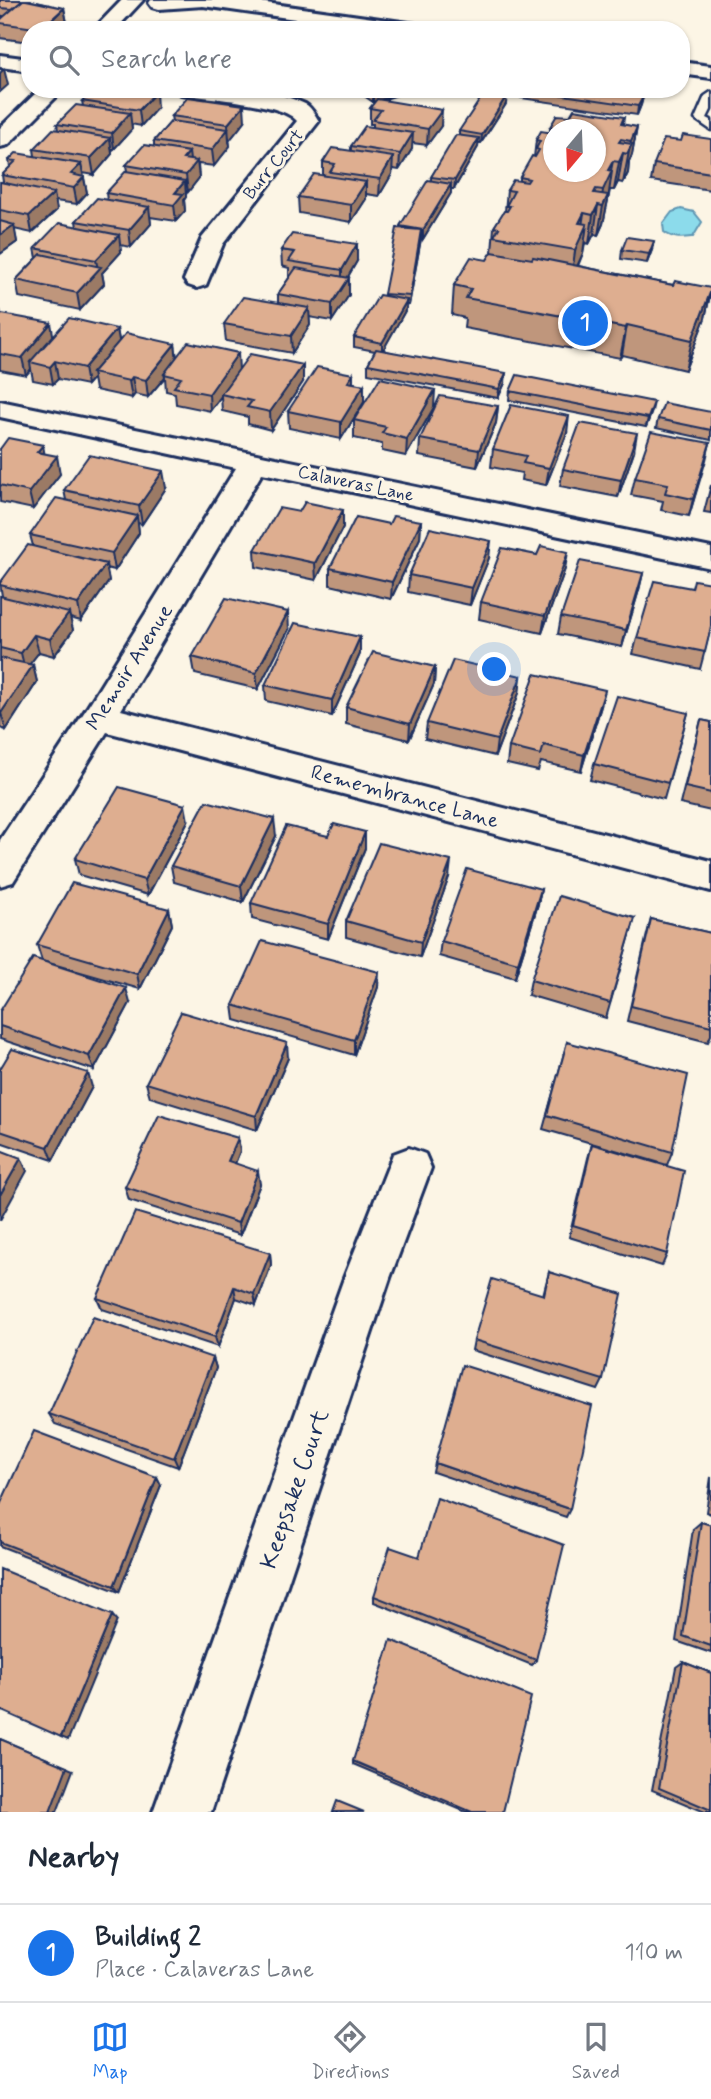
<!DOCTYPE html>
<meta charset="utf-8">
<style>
:root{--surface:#fff;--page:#f6f6f7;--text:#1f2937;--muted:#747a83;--line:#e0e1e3;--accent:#1a73e8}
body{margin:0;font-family:Mynerve,sans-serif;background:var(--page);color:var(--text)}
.compass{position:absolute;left:543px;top:119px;width:63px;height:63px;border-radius:50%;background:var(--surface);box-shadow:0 2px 5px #0004;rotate:199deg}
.you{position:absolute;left:495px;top:670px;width:24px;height:24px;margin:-18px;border:5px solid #fff;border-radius:50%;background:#1a73e8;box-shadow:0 0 0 10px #1a73e833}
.badge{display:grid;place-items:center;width:46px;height:46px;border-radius:50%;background:var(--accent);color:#fff;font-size:23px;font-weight:700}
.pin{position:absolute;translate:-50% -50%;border:4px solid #fff;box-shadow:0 2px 7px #0006}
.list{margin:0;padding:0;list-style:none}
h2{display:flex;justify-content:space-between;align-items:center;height:91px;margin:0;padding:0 28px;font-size:30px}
h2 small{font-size:23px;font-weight:400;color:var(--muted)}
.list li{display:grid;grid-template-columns:46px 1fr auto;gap:21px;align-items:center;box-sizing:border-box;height:98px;padding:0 28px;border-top:2px solid var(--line)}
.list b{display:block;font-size:26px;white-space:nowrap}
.list p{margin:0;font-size:23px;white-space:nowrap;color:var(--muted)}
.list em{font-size:23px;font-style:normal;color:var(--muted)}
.icon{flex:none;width:38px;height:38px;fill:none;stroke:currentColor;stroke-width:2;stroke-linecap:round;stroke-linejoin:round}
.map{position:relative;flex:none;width:711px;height:1812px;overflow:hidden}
.search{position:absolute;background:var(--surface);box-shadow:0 2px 5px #0004;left:21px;right:21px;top:21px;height:77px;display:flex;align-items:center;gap:18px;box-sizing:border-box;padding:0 24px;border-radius:28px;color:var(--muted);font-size:26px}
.sheet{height:189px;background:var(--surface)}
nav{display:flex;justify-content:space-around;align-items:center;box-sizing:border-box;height:98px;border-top:2px solid var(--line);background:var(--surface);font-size:19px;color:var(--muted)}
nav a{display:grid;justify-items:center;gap:4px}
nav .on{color:var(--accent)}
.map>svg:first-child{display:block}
.water{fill:#8cdbeb;stroke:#5f96b3;stroke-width:2}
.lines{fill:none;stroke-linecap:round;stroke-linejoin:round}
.service-casing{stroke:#1b2f5e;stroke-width:5}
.minor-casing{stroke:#1b2f5e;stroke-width:6}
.service{fill:#fcf5e5;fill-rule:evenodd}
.minor{fill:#fcf5e5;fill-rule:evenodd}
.wall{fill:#bf967c;stroke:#1b2f5e;stroke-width:2;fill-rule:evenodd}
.shaded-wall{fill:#9b7a65;stroke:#1b2f5e;stroke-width:2}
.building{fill:#deae90;stroke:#1b2f5e;stroke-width:2}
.labels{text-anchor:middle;stroke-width:6;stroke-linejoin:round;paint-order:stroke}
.far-street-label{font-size:18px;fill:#1b2f5e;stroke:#fcf5e5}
.street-label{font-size:21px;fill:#1b2f5e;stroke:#fcf5e5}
.near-street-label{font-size:24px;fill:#1b2f5e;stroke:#fcf5e5}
</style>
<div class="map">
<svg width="711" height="1812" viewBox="0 0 711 1812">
<rect width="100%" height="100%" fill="#fcf5e5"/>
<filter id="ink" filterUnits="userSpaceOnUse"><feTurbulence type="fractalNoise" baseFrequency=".0143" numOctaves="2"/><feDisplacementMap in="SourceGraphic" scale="14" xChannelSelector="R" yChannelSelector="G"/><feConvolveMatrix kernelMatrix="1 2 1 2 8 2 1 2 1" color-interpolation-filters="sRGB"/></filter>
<g filter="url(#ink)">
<path class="water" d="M681,209L694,212L702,222L693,237C681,238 673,239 664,232L663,224L672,212Z"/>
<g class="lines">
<defs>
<path id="service" d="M711,92V110L707,118L711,120V130L695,119L705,96Z"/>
<path id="minor" d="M122,0H143L115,30H93Z
M151,0H245L416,24L426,30H372L203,6L159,9L152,7L149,3Z
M0,55L30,59V71L0,67Z
M681,62L711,66V78L681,74Z
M40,89H64L8,145L0,147V128Z
M178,89C219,89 268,86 305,104C311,107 315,115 319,121L223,244L206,285L197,288L188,285L184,280L202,238L297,121C284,103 212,99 189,95L181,94Z
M0,401L711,548V568L262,473L121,710L711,861V891L107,732L13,882L0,886V840L87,708L236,468L0,417Z
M409,1148L425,1154L431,1168L390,1278L211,1812H153L344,1278L393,1154Z"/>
</defs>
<use href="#service" class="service-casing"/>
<use href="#minor" class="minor-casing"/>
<use href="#service" class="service"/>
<use href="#minor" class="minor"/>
</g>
<path class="wall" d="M0,0H31L32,1L64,8L67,23L60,30H30V42L0,38V20L4,16H0Z
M354,89H416L382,100L441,126L427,145L412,143V149L399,170L393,169L392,174L379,196L366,194V199L351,222L299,213L298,197L323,176V162L351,151V146L373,127V124H370V108L375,102H373Z
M522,89L643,97L641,105L637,115L521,98Z
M82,101L157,108L141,126L131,124L132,129L114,149H112V154L94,175L83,173L87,193L77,204L55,201L57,210L32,233L14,229L17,242L0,254V182H3L2,175L10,167L9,160L35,156L34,149L58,130L57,124L83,106Z
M506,104L481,143H478V147L454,189H451V193L423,239L421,238L409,305H406V309L383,350L505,383L498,398L368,373V364L375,351L354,347V337L384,296L400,226L431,180V177L459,135V131Z
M171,116L245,121L229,141L230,146L214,166L198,164L199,178L188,192L186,191V197L184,200L185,211L176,221L150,217L151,224L131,247L120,245L121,252L102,273L104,284L80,310L19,297L16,280L37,258L35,248L77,227L76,221L107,200L106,193L127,171L126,165L154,146V141L172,121Z
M570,116L624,117L623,125L637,127L632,155L629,162L628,173L623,183L618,182L614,190H610L603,224L598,235L594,234L589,244L585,243L583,253L578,266L673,285L711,291L705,318L685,370L622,355L620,358L464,328L465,318L452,315L454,285L487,260L492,252L494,227L505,211L507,190L520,181V177L534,157L536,140L550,132V127ZM554,130H596L554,172Z
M711,139V190L651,181L654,164L681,141Z
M281,250L357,261L347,278H349V295L332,321L309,317L310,325L292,353L226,341L224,324L278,303V294L289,278V268L282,266Z
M622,250H652L647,263L621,259Z
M0,309L1,315L53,336L117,329L119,341L175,344L177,358L239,368L303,382L271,430L248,424V417L222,411L221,396L210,411L176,404L175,393L166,391L165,377L148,397L135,394L132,398L95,390L93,378L87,385L58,379L53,384L33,380L31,369L26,375L0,370Z
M353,383L364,385V402L341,439L289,428L288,411Z
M510,391L652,411L646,427L509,400Z
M498,406L496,423L477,467L419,456L420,439Z
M434,407L406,456L382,451V444L354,438V420Z
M711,412V440L656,428L658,419Z
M567,433L546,485L521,480L522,473L491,467L493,449Z
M710,443L689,516L661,510L663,501L631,495L635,478Z
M0,449L44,454L60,474L33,509L0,502Z
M634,451L618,497L560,486L563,469Z
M711,485V513L704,512Z
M166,488L142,524L138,523L139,533L115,570L106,568L109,581L81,621L70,618L73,630L54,656L39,652L29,665H33L37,682L6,730L0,728V596H2L0,583L33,546L30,535L66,500L64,490Z
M343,510V527L316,580L256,567L255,550L299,512Z
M421,521L420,538L391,599L330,585V568L389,524Z
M489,558L470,605L408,592L409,575Z
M565,569L542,633L479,619L481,602Z
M643,573L639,590L622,647L558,634L561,617Z
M711,627L700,669L633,654L637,638Z
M289,629L258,689L195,674L192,657Z
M360,637V654L332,716L266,701L265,685Z
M435,667L434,684L409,740L346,724V707Z
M521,676L519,693L495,756L425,739L427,723Z
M601,706L581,771L541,762L538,771L507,764L509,747Z
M688,713L664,799L590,780L594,764Z
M701,720L711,722V811L680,804Z
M188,821L148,895L79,875L75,859Z
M365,832V848L328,939L252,919L251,903L328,836Z
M276,836L243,902L174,882L171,866Z
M449,877L420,957L346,937V921Z
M541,889L538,904L515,978L439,956L441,941Z
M169,909L172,925L140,989L42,961L37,945Z
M635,918L606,1018L528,995L531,980Z
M651,919L711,933V1035L708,1042L627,1021L647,934Z
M378,987L354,1055L235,1020L233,1005Z
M130,1003L94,1070L0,1039V1011Z
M567,1042L672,1152L667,1165L543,1129Z
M288,1058L257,1130L150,1097L146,1083Z
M0,1069L92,1087L53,1160L0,1142Z
M238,1138L240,1151L235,1163L260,1184L240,1235L129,1200L125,1187Z
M592,1144L667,1254L662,1266L569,1237L588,1158Z
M270,1253L271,1265L256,1305L236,1298L218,1347L102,1309L97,1298Z
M549,1272L603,1380L598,1390L472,1350L474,1340L543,1295Z
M213,1358L216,1368L178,1467L55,1424L49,1414Z
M435,1463L570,1509L566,1517L433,1472Z
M157,1477L161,1485L119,1592L0,1546V1505Z
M711,1477V1514L706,1512Z
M701,1522L711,1525V1653L676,1641L693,1529Z
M419,1557L536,1660L532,1665L374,1602V1596Z
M683,1662L711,1673V1812H705L652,1790L676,1667Z
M353,1761L503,1812H466L353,1764Z"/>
<path class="shaded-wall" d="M64,8L67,23L60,30H42Z
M4,69L8,85L0,92V73Z
M373,89H416L373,102Z
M156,92L157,108L141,126L139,110Z
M507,95L506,104L481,143L482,135Z
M643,97L641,105L637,115L638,106Z
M244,105L245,121L229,141L228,124Z
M442,110L441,126L427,145L428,129Z
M130,113L132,129L114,149L112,133Z
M637,127L632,155L629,162L628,173L623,183L631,141Z
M228,129L230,146L214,166L212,150Z
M413,133L412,149L399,170L400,154Z
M110,138L112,154L94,175L91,158Z
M479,138L478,147L454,189L455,180Z
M189,152L191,168L183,159Z
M623,153L618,182L614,190L619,162Z
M393,157L392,174L379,196L380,179Z
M197,161L199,178L188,192L186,175Z
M613,161L610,175L612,171L608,200L603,224L598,235L603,206L601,205L603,190L608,170Z
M81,164L87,193L77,204L71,174Z
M185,181L186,197L184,200L185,211L176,221L174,205L175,193Z
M366,182V199L351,222V205Z
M451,184V193L423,239V230Z
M54,193L57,210L32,233L29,216Z
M598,205L594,234L589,244L593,215Z
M149,207L151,224L131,247L129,230Z
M584,213L580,239L587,224L583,253L571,280L579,223Z
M14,225L17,242L0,254V235Z
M421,230V239L409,305L410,296Z
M119,235L121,252L102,273L104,284L80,310L77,293L98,270L96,260Z
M654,241L652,250L647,263L649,254Z
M357,244V261L342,287V270Z
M349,278V295L332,321V304Z
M711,290L705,318L685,370L692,340Z
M407,300L406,309L382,352V343Z
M309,308L310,325L292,353L291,336Z
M51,323L54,340L30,362L31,369L26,375L22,358Z
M627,325L622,355L620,358L626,328Z
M117,329L120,346L92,373L93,378L87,385L84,368Z
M175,344L177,361L164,374L165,377L148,397L146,380Z
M238,353L239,370L221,394V396L210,411L209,394Z
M55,361L58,379L53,384L50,367Z
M303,365V382L271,430L270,412Z
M506,373L505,383L498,398L499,389Z
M353,374V391L348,382Z
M132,377L135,394L132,398L129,381Z
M364,385V402L341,439V422Z
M435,390L434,407L406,456L407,439Z
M654,402L652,411L646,427L648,418Z
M498,406L496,423L477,467L479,450Z
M569,416L567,433L546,485L549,468Z
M637,433L634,451L618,497L621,480Z
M710,443L706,460L689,516L693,499Z
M43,445L46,463L37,452Z
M57,456L60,474L33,509L29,492Z
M163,471L166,488L142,524L139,506Z
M343,510V527L316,580L315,563Z
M137,516L139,533L115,570L112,553Z
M421,521L420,538L391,599L392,582Z
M491,541L489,558L470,605L472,588Z
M568,552L565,569L542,633L545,616Z
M106,564L109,581L81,621L78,604Z
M643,573L639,590L622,647L626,630Z
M288,612L289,629L258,689L256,673Z
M69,613L73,630L54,656L50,639Z
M34,635L39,652L25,670L21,653Z
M360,637V654L332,716V700Z
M33,665L37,682L6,730L1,713Z
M435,667L434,684L409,740L410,724Z
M521,676L519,693L495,756L497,740Z
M605,690L601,706L581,771L584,755Z
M185,805L188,821L148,895L144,880Z
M274,819L276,836L243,902L241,886Z
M365,832V848L328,939V924Z
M451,861L449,877L420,957L421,942Z
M541,889L538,904L515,978L518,963Z
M169,909L172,925L140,989L137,974Z
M379,972L378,987L354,1055V1040Z
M126,988L130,1003L94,1070L89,1056Z
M287,1043L288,1058L257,1130L256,1116Z
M88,1073L92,1087L53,1160L48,1147Z
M238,1138L240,1151L231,1174L228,1161Z
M21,1158L27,1171L0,1220V1195Z
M258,1171L260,1184L240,1235L238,1223Z
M270,1253L271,1265L256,1305L254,1294Z
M234,1287L236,1298L218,1347L215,1337Z
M213,1358L216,1368L178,1467L174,1458Z
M157,1477L161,1485L119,1592L114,1586Z
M112,1615L117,1621L68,1740L61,1737Z
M0,1739L73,1770L57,1812H50Z"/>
<path class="building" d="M0,0H23L12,9L0,8Z
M23,0H26L64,8L41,29L0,23V20Z
M165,24L202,30H160Z
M213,28L228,30H211Z
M94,89L107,90L108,89H140L156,92L139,110L82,101Z
M522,89H592L643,97L638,106Z
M485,92L507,95L482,135L459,131Z
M188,97L244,105L228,124L171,116Z
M377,99L442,110L428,129L373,120L381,110L370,108Z
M76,105L130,113L112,133L57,124Z
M574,109L624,117L621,124L637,127L631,141L621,139L619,142L632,144L627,154L623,153L619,162L613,161L608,170L612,171L603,190L596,189L594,193L608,195L603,206L598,205L593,215L584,213L579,223L587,224L575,250L494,236L499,228L494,227L504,211H507L510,206H506L514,191L507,190L513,180L527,182L529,179L520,177L532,156L535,157L539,150L536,149L540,141L536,140L541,131L554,133V172H596V130H557L558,128L550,127L557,115L570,116Z
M171,121L228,129L212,150L154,141Z
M365,126L413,133L400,154L351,146Z
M53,129L110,138L91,158L34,149Z
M456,135L479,138L455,180L431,177Z
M683,135L711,139V173L654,164L664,139L681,141Z
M144,145L189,152L183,159L197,161L186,175L126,165Z
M332,148L393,157L380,179L330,172L335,164L323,162Z
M16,153L81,164L71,174L84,177L74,188L2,175L16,161L9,160Z
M126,171L185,181L175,193L183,194L174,205L106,193Z
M314,174L366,182L351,205L298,197Z
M428,180L451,184L423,230L400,226Z
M0,182L54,193L29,216L0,210Z
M97,198L149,207L129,230L76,221Z
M0,221L14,225L0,235Z
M59,223L119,235L96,260L35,248Z
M397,228L421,230L410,296L384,294Z
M292,234L357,244L342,270L289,261L295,252L281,250Z
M627,237L654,241L649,254L622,250Z
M492,252L532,259L533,257L673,285L675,281L711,288V290L692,340L627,325L626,328L466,298L471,289L454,285L471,257L487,260Z
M41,254L101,267L77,293L16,280Z
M296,268L349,278L332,304L278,294Z
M379,295L407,300L382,343L354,337Z
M243,297L309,308L291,336L224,324Z
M2,314L51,323L22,358L0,354V316Z
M69,318L117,329L84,368L55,361L50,367L30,362Z
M126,333L175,344L146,380L132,377L129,381L92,373Z
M188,342L238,353L209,394L174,387L181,378L164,374Z
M376,349L506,373L499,389L368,364Z
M250,354L303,365L270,412L247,407L252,401L221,394Z
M317,367L353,374L348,382L364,385L341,422L288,411Z
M517,375L654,402L648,418L510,391Z
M380,378L435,390L407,439L382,433L386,427L354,420Z
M440,396L498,406L479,450L420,439Z
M664,403L711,412V430L658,419Z
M511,405L569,416L549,468L523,463L526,456L493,449Z
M580,423L637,433L621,480L563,469Z
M651,432L710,443L693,499L665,493L668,484L635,478Z
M8,438L43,445L37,452L57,456L29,492L0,485V449Z
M89,455L163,471L139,506L64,490Z
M56,498L137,516L112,553L30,535Z
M305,502L343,510L315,563L255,550L279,508L299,512Z
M393,516L421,521L392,582L330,568L356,517L389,524Z
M430,528L491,541L472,588L409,575Z
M28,545L106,564L78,604L0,585V583Z
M541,546L568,552L545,616L481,602L502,548L537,555Z
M580,561L643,573L626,630L561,617Z
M694,580L711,583V627L705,652L637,638L654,581L692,588Z
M0,596L69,613L50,639L34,635L21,653L0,648Z
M226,598L288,612L256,673L192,657Z
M295,623L360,637L332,700L265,685Z
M373,652L435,667L410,724L346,707Z
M0,658L33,665L1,713H0Z
M453,660L521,676L497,740L427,723Z
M535,674L605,690L584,755L544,745L541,755L509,747Z
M617,696L688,713L668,783L594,764Z
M701,720L711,722V793L685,787Z
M119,787L185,805L144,880L75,859Z
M206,801L274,819L241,886L171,866Z
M334,824L365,832L328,924L251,903L286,826L328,836Z
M379,843L451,861L421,942L346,921Z
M467,869L541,889L518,963L441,941Z
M72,883L169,909L137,974L37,945Z
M559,896L635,918L610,1003L531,980Z
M651,919L711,933V1026L631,1006Z
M262,941L379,972L354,1040L233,1005Z
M33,958L126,988L89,1056L0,1026V1011Z
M181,1012L287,1043L256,1116L146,1083Z
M567,1042L688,1075L672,1152L547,1115Z
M12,1049L88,1073L48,1147L0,1131V1069Z
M159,1115L238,1138L228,1161L258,1171L238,1223L125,1187Z
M592,1144L684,1171L667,1254L573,1225Z
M0,1150L21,1158L0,1195Z
M135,1212L270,1253L254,1294L234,1287L215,1337L97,1298Z
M549,1272L622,1294L603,1380L474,1340L492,1279L544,1295Z
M93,1317L213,1358L174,1458L49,1414Z
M462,1365L592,1406L570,1509L435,1463Z
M34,1431L157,1477L114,1586L0,1542V1505Z
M437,1498L564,1545L536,1660L374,1596L390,1547L419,1557Z
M701,1522L711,1525V1646L683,1636Z
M0,1569L112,1615L61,1737L0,1710Z
M391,1640L531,1697L503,1812H472L353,1761Z
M683,1662L711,1673V1810L659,1788Z
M0,1739L67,1767L50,1812H0Z
M337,1801L364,1812H333Z"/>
</g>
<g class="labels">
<g class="far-street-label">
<text transform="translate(273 164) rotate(-51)" y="6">Burr Court</text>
<text transform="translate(356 483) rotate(12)" y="6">Calaveras Lane</text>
</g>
<g class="street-label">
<text transform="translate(129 667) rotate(-58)" y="7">Memoir Avenue</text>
<text transform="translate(405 796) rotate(15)" y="7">Remembrance Lane</text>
</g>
<g class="near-street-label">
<text transform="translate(294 1489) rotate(-71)" y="8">Keepsake Court</text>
</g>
</g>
</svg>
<svg class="compass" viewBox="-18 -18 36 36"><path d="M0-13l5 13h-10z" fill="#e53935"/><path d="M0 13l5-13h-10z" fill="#747a83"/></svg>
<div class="you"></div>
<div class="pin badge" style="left:585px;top:323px">1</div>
<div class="search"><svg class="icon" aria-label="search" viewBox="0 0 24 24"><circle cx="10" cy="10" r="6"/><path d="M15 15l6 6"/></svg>Search here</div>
</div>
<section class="sheet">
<h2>Nearby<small></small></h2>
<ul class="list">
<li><span class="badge">1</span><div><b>Building 2</b><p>Place · Calaveras Lane</p></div><em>110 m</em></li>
</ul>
</section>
<nav>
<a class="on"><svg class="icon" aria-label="map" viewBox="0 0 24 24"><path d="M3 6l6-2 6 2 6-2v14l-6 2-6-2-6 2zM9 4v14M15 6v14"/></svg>Map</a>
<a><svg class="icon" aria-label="directions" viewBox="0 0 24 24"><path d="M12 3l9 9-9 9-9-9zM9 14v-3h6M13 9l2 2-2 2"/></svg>Directions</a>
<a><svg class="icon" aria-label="saved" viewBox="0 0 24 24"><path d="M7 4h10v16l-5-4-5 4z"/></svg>Saved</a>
</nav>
